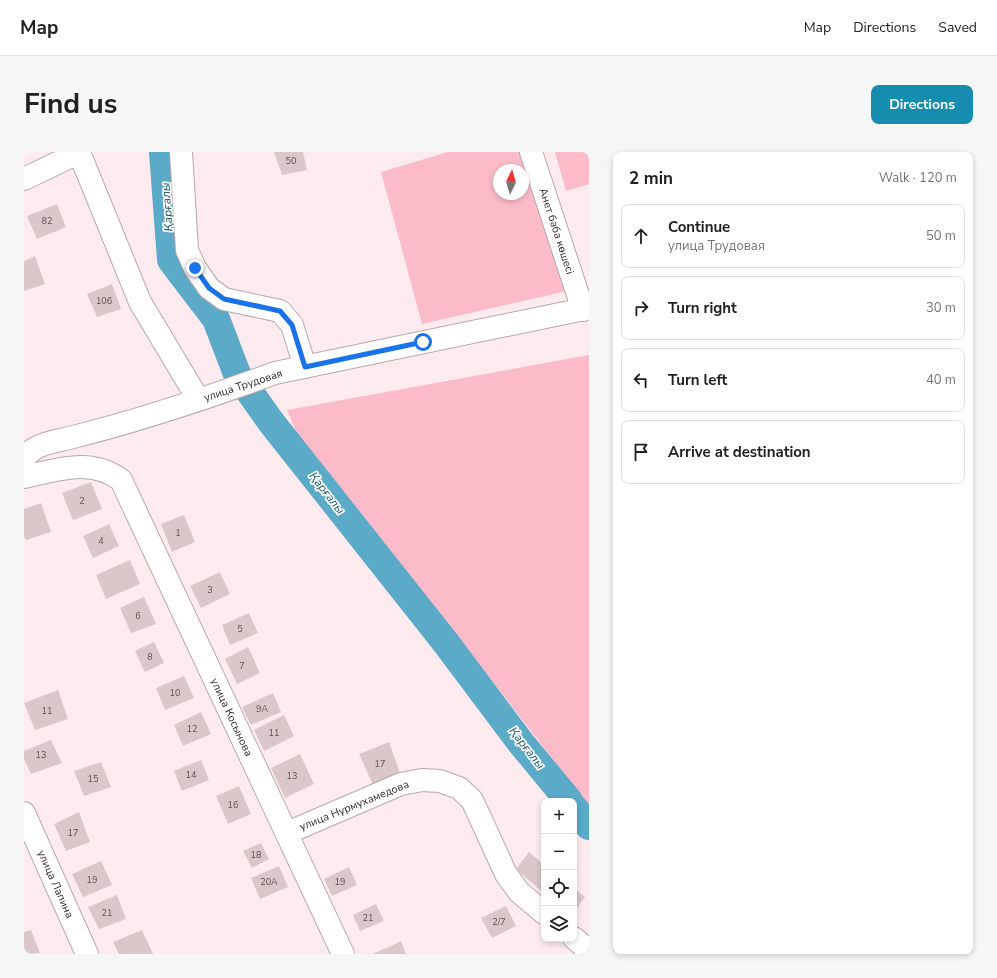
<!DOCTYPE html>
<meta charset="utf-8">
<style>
:root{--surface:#fff;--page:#f6f6f6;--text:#202124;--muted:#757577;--line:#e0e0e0;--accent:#168caf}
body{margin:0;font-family:"Nunito Sans",sans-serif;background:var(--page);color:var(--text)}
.controls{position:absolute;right:12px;bottom:12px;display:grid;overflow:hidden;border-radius:8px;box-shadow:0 2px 6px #0003}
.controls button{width:36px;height:36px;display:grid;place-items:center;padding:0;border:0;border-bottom:1px solid var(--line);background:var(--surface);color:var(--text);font:20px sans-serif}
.compass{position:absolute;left:469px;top:12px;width:36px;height:36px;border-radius:50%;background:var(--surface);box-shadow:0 2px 6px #0003;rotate:5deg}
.stop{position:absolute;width:12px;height:12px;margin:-9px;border:3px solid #1a73e8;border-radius:50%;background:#fff}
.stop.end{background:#1a73e8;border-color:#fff;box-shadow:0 1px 4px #0008}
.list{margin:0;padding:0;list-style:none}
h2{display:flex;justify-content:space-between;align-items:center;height:52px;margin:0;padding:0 16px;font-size:17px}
h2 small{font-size:13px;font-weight:400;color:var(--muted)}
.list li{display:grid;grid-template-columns:26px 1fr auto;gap:12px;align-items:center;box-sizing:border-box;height:64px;margin:0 8px 8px;padding:0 8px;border:1px solid var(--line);border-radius:8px}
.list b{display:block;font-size:15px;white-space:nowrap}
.list p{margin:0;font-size:13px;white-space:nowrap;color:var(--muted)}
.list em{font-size:13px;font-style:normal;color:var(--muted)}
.icon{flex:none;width:22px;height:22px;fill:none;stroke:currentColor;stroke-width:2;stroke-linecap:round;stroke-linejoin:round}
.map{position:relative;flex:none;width:565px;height:802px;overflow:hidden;border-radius:8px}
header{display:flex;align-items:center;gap:24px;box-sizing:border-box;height:56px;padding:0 20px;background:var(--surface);border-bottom:1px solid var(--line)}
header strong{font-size:19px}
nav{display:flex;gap:22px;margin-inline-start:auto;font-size:14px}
.intro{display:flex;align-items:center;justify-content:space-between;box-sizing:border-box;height:96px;padding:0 24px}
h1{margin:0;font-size:28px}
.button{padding:10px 18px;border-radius:8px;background:var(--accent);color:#fff;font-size:14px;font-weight:700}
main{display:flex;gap:24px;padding:0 24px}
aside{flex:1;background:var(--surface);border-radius:8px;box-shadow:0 2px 6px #0003}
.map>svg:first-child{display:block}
.green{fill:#fbbbc9;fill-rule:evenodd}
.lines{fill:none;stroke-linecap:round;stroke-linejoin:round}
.river{stroke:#5aaac8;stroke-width:28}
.building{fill:#dac7ca}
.minor-casing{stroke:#b9a7aa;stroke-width:24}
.minor{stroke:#fff;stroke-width:22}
.route{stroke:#1a73e8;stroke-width:5}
.labels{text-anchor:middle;stroke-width:3.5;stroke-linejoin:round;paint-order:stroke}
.number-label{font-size:9px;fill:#5a5052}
.street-label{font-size:11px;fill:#30292a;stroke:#fff}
.water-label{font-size:12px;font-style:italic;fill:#125469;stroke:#fff}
</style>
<header>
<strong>Map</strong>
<nav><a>Map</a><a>Directions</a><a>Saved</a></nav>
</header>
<div class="intro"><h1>Find us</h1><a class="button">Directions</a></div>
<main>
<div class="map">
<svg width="565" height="802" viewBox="0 0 565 802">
<rect width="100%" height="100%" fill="#feebef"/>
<path class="green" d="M424,0H499L543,139L398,172L357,20ZM475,18H499V42H475Z
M531,0H565V32L542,39Z
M565,203V654L472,534L288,310L273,282L263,258Z"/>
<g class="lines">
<path class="river" d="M139,0L147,108L192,167L213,222L247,270L422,491L497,591L545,649
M550,656L565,674"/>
</g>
<path class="building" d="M250,0H279L283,18L258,23Z
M33,52L42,75L13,87L3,64Z
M11,104L21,132L0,139V109Z
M88,132L97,157L73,165L63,142Z
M67,330L78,357L49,368L38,341Z
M17,351L27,380L2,388L0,384V357Z
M160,363L171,390L148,400L137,372Z
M85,372L95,394L69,406L59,384Z
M106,408L116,432L82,447L72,423Z
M196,420L206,442L177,456L166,434Z
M120,445L132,472L107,481L96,456Z
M225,461L234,481L206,493L198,473Z
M130,490L140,511L121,520L111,499Z
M224,495L236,521L213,532L201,507Z
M160,524L170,546L141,558L132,536Z
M34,538L44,567L11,578L0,551Z
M249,541L257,560L227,573L218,555Z
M177,560L187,582L159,594L150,573Z
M260,563L270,584L240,599L230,578Z
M27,588L38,611L7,622L0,607V599Z
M365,590L376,621L349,633L335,602Z
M276,602L290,632L261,646L247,616Z
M177,608L185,628L158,639L150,619Z
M77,610L87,635L60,644L50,619Z
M215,634L227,662L204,672L192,644Z
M55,660L66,690L42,699L30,672Z
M237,691L245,707L228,716L219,699Z
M505,700L520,713V735L517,739L492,717Z
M77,709L88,733L59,745L48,722Z
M255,714L264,735L236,747L227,726Z
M325,715L333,733L308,744L300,727Z
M550,736L561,745L550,760Z
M93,743L102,767L75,777L64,755Z
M352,752L360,769L336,779L329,763Z
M482,754L492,774L468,786L457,766Z
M7,778L16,801L0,802V780Z
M118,778L129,802H95L89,790Z
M377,789L382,802H348L367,794Z"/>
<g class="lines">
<defs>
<path id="minor" d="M55,0L116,150L174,247
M157,0L163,98L171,116L185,136L200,147L256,159L268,173L281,215
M507,0L559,158
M0,27L56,0
M0,308C7,292 30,290 45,286C114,269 183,246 251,221L565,156
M0,325C33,318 67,305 97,328L319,802
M0,661L63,802
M263,681L377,632L398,628L416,629L435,636L448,648L482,722L495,740L520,761
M550,786L565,799"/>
</defs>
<use href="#minor" class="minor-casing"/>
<use href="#minor" class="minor"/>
</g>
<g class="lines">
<path class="route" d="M171,116L185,136L200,147L256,159L268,173L281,215L399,190"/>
</g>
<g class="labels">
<g class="number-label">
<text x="267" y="12">50</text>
<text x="23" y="72">82</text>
<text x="80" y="152">106</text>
<text x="58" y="352">2</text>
<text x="154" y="384">1</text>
<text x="77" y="392">4</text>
<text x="186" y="441">3</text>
<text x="114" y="467">6</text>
<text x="216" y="480">5</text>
<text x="126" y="508">8</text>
<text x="218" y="517">7</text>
<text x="151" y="544">10</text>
<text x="238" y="560">9А</text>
<text x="23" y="562">11</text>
<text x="168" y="580">12</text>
<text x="250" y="584">11</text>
<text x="17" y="606">13</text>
<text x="356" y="615">17</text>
<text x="167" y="626">14</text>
<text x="268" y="627">13</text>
<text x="69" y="630">15</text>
<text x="209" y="656">16</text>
<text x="49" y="684">17</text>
<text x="232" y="706">18</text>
<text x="68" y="731">19</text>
<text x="245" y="733">20А</text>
<text x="316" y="733">19</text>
<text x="83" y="764">21</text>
<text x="344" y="769">21</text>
<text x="475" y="773">2/7</text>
</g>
<g class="street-label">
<text transform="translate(533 79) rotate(72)" y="4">Анет баба көшесі</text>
<text transform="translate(219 233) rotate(-18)" y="4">улица Трудовая</text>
<text transform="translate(208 565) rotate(65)" y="4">улица Косынова</text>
<text transform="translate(330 653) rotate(-22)" y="4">улица Нурмухамедова</text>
<text transform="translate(32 732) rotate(66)" y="4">улица Лапина</text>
</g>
<g class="water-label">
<text transform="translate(143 55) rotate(-94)" y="4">Қарғалы</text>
<text transform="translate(303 341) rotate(52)" y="4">Қарғалы</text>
<text transform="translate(503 596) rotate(52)" y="4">Қарғалы</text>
</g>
</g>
</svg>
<div class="controls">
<button>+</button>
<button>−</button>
<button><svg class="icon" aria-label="locate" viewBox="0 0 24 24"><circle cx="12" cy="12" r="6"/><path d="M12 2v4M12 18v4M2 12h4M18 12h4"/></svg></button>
<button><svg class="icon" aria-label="layers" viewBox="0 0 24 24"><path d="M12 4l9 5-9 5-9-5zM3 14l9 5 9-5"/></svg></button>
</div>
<svg class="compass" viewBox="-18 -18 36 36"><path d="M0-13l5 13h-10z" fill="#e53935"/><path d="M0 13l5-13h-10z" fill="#757577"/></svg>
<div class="stop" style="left:399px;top:190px"></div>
<div class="stop end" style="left:171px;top:116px"></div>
</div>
<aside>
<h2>2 min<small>Walk · 120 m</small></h2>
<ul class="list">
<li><svg class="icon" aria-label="ahead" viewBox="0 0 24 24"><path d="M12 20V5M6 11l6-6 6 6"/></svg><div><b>Continue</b><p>улица Трудовая</p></div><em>50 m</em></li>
<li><svg class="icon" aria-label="right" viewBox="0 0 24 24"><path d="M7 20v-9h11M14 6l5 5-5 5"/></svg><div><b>Turn right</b></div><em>30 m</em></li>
<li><svg class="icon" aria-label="left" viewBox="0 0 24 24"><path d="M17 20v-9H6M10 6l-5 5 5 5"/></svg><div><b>Turn left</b></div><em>40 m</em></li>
<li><svg class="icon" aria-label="arrive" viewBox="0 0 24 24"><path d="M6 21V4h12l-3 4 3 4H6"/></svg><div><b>Arrive at destination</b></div></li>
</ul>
</aside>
</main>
